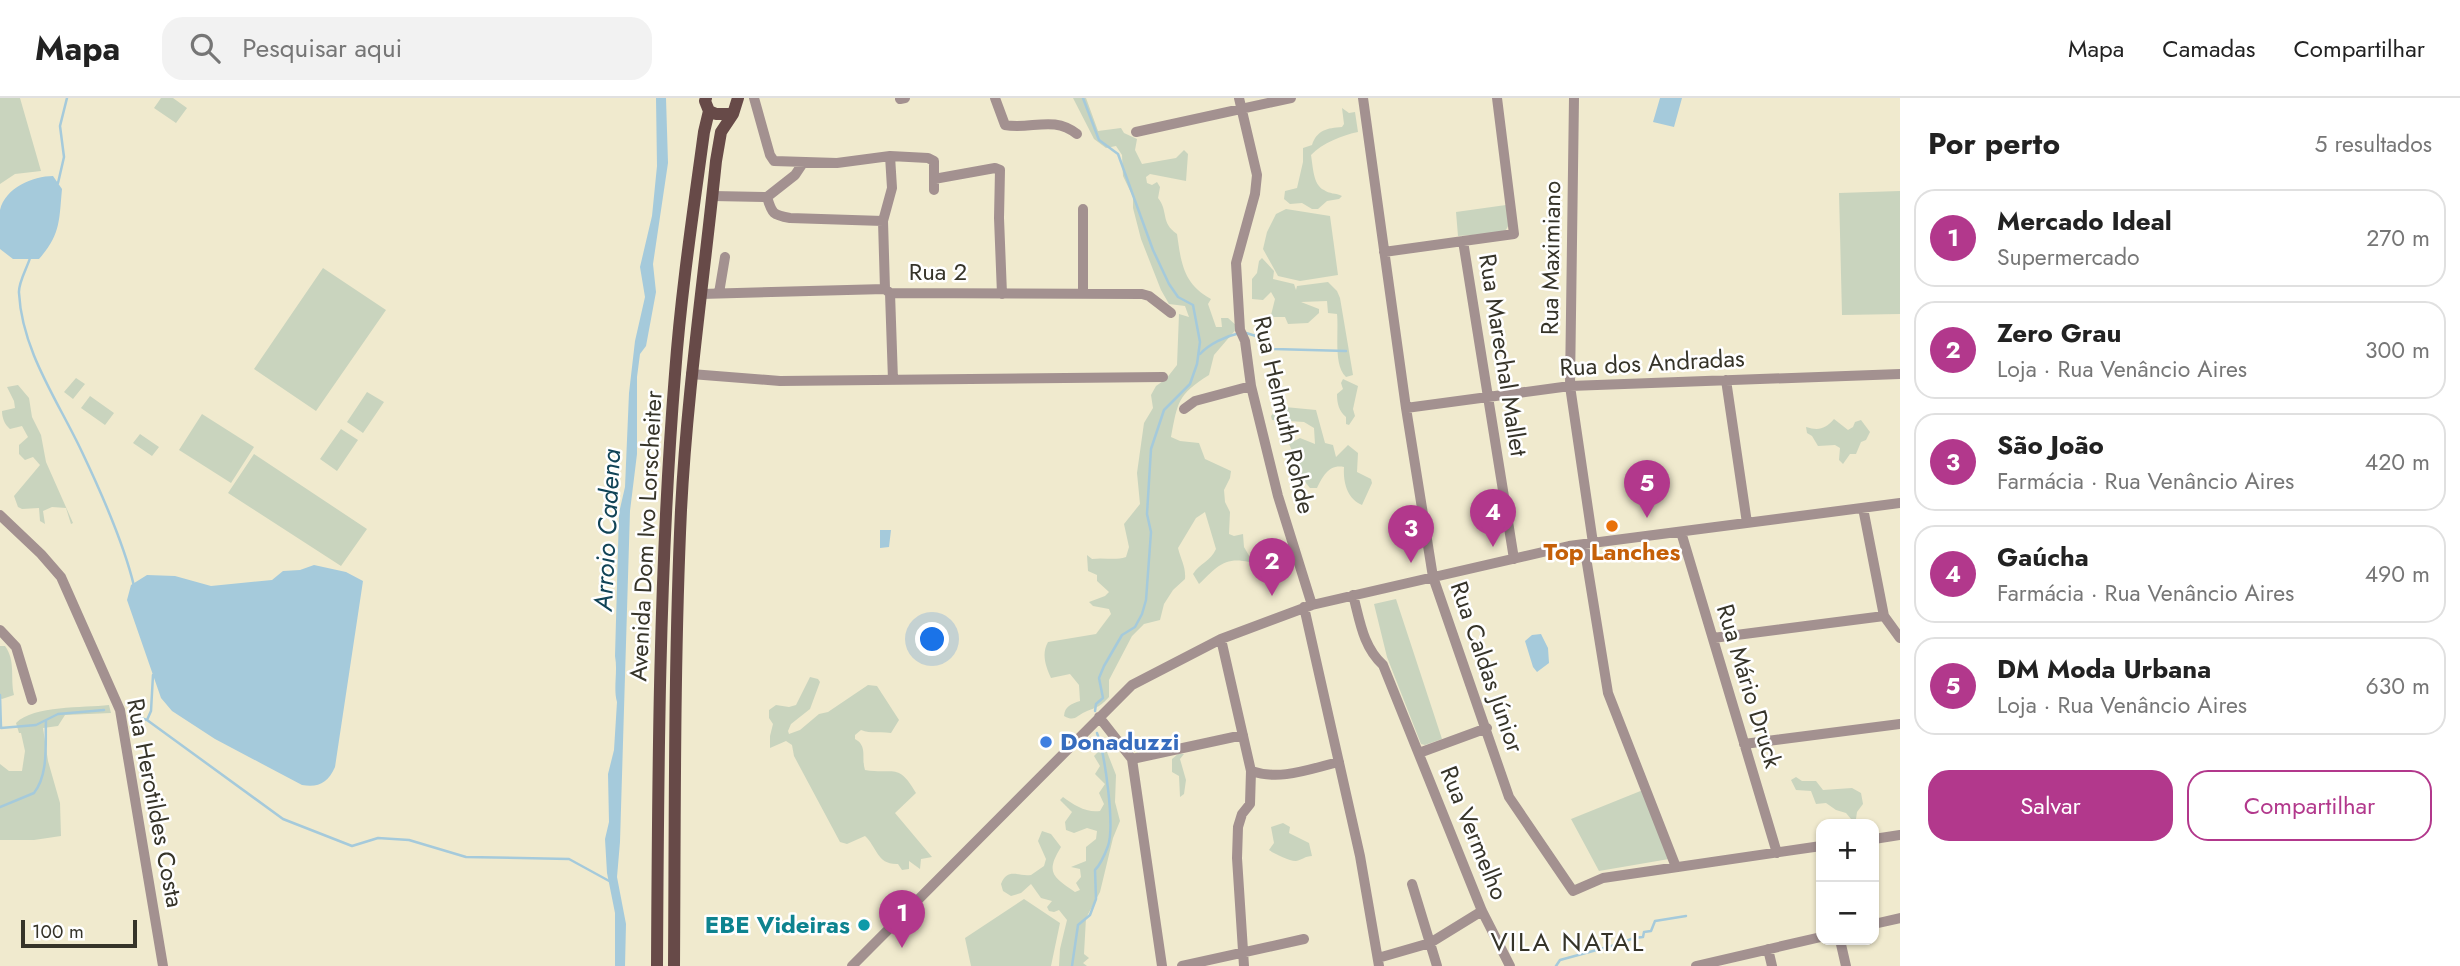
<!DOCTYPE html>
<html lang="pt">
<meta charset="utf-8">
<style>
:root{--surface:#fff;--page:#f2f2f2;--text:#222;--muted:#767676;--line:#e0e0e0;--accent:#b2388c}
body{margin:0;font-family:Jost,sans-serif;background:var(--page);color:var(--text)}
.controls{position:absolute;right:21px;bottom:21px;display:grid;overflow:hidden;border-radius:14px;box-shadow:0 2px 5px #0004}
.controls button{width:63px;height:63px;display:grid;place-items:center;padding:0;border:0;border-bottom:2px solid var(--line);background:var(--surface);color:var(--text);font:35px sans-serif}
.scale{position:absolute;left:21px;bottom:18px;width:116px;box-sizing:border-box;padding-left:7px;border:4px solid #363429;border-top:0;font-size:19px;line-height:24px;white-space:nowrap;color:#363429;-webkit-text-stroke:5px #fff;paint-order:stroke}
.you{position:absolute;left:933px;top:542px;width:24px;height:24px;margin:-18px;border:5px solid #fff;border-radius:50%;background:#1a73e8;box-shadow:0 0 0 10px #1a73e833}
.badge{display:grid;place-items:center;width:46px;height:46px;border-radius:50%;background:var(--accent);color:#fff;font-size:23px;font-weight:700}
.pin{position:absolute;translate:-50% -58px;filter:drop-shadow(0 2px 4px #0008)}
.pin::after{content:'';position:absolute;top:37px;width:24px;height:21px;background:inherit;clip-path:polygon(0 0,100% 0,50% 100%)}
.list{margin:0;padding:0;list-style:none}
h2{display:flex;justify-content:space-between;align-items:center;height:91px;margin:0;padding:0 28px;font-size:30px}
h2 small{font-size:23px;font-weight:400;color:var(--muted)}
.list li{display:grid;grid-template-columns:46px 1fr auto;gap:21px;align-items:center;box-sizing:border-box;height:98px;margin:0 14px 14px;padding:0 14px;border:2px solid var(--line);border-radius:21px}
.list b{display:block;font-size:26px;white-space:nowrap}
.list p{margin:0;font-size:23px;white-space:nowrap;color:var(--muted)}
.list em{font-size:23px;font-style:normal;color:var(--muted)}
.actions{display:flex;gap:14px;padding:21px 28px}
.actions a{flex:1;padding:16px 0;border:2px solid var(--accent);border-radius:21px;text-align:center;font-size:24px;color:var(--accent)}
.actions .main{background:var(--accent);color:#fff}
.icon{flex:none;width:38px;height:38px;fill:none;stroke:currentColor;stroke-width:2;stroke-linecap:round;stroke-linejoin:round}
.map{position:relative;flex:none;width:1900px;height:868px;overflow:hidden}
header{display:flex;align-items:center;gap:42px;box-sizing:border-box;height:98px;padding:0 35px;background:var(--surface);border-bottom:2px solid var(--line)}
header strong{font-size:33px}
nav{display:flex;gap:38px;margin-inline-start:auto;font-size:24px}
.search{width:490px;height:63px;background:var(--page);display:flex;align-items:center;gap:18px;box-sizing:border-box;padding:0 24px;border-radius:21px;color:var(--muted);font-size:26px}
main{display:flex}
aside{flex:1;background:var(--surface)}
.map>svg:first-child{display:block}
.green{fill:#c9d4be}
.water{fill:#a5cadb}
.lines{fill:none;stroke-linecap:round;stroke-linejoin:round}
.stream{stroke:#a5cadb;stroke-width:2.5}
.minor{stroke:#a39190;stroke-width:10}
.major{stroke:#674a48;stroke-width:12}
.food-dot{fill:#e8710a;stroke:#fff;stroke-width:2.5}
.shop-dot{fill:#3f7fe0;stroke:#fff;stroke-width:2.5}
.culture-dot{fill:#0f9aa8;stroke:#fff;stroke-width:2.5}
.labels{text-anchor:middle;stroke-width:5;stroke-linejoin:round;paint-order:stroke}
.street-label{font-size:24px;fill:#363429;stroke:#fff}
.food-label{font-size:24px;font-weight:bold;fill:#c56008;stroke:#fff}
.shop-label{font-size:24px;font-weight:bold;fill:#366cbe;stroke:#fff;text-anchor:start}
.culture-label{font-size:24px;font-weight:bold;fill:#0d838f;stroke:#fff;text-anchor:end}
.water-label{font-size:26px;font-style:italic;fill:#114457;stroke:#fff}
.neighbourhood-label{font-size:26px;letter-spacing:2px;fill:#363429;stroke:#fff}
</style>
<header>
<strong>Mapa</strong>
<div class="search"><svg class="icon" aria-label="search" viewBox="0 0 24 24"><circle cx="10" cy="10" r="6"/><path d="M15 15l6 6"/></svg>Pesquisar aqui</div>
<nav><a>Mapa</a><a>Camadas</a><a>Compartilhar</a></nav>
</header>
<main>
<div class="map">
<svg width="1900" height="868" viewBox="0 0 1900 868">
<rect width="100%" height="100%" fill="#f0eace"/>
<path class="green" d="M0,0H20L41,73L15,76L0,86Z
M161,0H173L187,10L176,25L154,10Z
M1073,0H1086L1098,33L1121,30L1124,35L1137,41L1135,52L1142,66L1176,60L1184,52L1188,56L1186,83L1150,76L1146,79L1147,85L1152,87L1157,84L1160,89L1158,100C1169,114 1160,124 1177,136C1181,164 1183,186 1211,201L1208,206L1216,229H1222L1221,220H1228L1238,229L1214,257L1209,277C1177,297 1178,304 1171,339L1180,343L1199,345L1205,361L1231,373L1230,380L1224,392L1225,404L1230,414L1229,436L1234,438L1243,436L1244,449L1251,461L1249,464C1224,458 1216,470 1199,486L1193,476C1199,466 1211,463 1216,451L1205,414L1196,420L1178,450C1181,462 1186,469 1185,481L1173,492L1164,506L1160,522L1144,526L1132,538L1109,582V599C1100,609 1097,609 1085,614C1076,618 1075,624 1064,618C1065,608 1071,606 1080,603L1079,587L1070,576L1051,580C1046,569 1041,556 1048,544L1096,536L1111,516L1109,511L1093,508L1089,504L1105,498L1109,494L1097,483V477L1088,473L1087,457L1092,461C1105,459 1114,463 1126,459L1129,449L1124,426L1140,406L1137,375L1144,325L1153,310L1151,297L1156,288L1166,281L1177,267L1179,216L1189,219L1185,208L1169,206L1161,192L1141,141L1133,110V99L1123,78L1122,57L1116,48L1106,50L1094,41Z
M1342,10L1349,15L1355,14L1358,34C1343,37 1322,45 1311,57C1313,68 1313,87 1324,92C1329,96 1336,95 1342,98L1339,101L1327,103L1318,111H1312L1302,105L1290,106L1284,101L1285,93L1297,90L1303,64V50L1312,47C1317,32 1327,30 1342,29L1344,26Z
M1900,93V216L1842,217L1839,95Z
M1506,107C1508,118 1513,130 1501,135L1458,138L1456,114Z
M1286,111L1330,118L1338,177L1300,183L1278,178L1263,151L1267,134L1276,116Z
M1262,160L1274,173L1273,181L1294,186L1296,192L1297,188L1328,184L1337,193L1340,200L1353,277L1346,279C1333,267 1339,234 1337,216L1328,215L1327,203L1301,204L1319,211V215L1308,225L1288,226L1285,219H1274L1271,217L1275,201L1271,194L1263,202L1252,201V181L1257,175L1259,163Z
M323,170L386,212L316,313L254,271Z
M76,280L85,286L73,301L64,294Z
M1343,281L1358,288L1353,311L1355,318L1349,327L1346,326V319C1339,313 1337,306 1337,296L1343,291L1341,285Z
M18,287L29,300L32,319L41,337L46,364L73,425L71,426L66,410L52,409L43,413L45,426L40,423L39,410L22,411L18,409L14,398L40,367L33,359L25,362L19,356V347L28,339L22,328L10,331C5,327 2,320 2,313L15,310L14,303L7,289Z
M367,294L384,304L363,335L347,324Z
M90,298L114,315L105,327L81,310Z
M1285,309L1316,312L1325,345L1333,347L1336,359L1348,347L1358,355L1357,374L1371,381L1372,385L1362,407C1347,401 1343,384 1344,369C1329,366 1323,378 1317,390H1310L1297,374L1296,367L1300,360L1294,357L1289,346L1300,340L1315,346L1314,330L1304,324L1272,322L1271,318L1277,311Z
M202,316L254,349L231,385L179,352Z
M1834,321L1848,332L1853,329L1855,324L1861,322L1870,334L1866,342L1861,344L1856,356H1850L1843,366L1839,362L1840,350L1835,347L1818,348L1812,338L1807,335L1806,329C1819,333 1825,331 1834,321Z
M341,331L358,342L337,373L320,361Z
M140,336L159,349L152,358L133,345Z
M254,356L367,431L341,468L228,395Z
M1396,501L1442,641L1425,647L1421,646L1387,559L1374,506Z
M0,548H5C16,563 10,580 14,597L2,601L0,600Z
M810,579L818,581L820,584L810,611L791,626L788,633L789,636L800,632L819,616L828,614L868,587L877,588L899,622L891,635C881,633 871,636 861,632L855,637V641C868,648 861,660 865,672C894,677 898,664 916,695L895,715L932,759L921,761L920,771L909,763V771L902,772L898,766C877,767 877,749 865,738L847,746L840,744L794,658L792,647L786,643L770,650V638L773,626L769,620V612L776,607L789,609L796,607Z
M109,607L111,615L65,617L58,628L43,630L48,663L60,705L61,738L34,742H0V666L9,673H22L25,653L21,635H19L16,625C34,607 83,610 109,607Z
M1098,654H1107L1116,677L1115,704L1120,723L1113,740L1100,794L1086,820L1084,856L1089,860L1083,865L1087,868H1059L1060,851L1067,822L1059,812L1054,814L1049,813L1047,809L1052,803L1041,800L1031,786L1021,795L1011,798L1003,793L1001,786C1008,769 1018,779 1031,777L1044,768L1046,761L1038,743L1042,733L1051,736L1061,749C1045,775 1053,779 1075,794L1080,792L1076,785L1081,779L1080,771L1071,769L1086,763V749L1096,741L1097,733L1087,730L1074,735L1066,732L1065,724L1072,714L1060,702L1063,699C1074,707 1086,715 1100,713L1104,706L1099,695L1105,686L1095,676L1100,668L1094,658Z
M1178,656H1184L1180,661L1186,682L1184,696L1180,699L1179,678L1172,674V661Z
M1796,679L1802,683H1816L1823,692L1852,690L1861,695L1863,706L1857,714L1856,721H1851L1846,715L1836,712L1826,705L1816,706L1811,693L1796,692L1791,682Z
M1643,692L1669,761L1599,773L1571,721Z
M1283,725L1290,729L1289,735L1309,745L1312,758C1305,758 1302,762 1296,763C1292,764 1273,755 1269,752L1274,745L1271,729Z
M1024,801L1060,825L1051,868H971L965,840Z"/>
<path class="water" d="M656,0H666L668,65L653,166L656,194L646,248L640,256L637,279V356L630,413L620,744L617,779L626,826L625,868H615V815L607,775L605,741L609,724L608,676L614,652L617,604C613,590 618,574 615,558L619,415L625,389L629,295L635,243L645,199L640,169L652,118L657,68Z
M1660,0H1682L1674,29L1653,24Z
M53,78L62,91C59,122 61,136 39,161H13L0,151C0,139 0,123 0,112C5,90 33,78 53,78Z
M880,432H891L889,449L880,450Z
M314,467L346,474L363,483L335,669C328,685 318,690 302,687L215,641L172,613L161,600L127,502L131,487L147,477L175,478L211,488L272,482L283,473L300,472Z
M1541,536L1548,550L1549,565L1537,574L1533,569L1525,543L1532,537Z"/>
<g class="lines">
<path class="stream" d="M1083,0L1099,42L1118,56L1153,152L1169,186L1178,199L1193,207L1200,244L1197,266L1190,286L1164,312L1151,351L1147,416L1151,434L1146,502L1142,516L1135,529L1122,537L1104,568L1099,580L1103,600L1096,606L1095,613
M58,85L64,59L60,28L67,0
M30,160C27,170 18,185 19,195C22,253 58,303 82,354C101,394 124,446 134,488
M1246,235L1256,238L1261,248L1274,251L1346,253
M1200,256C1209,246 1226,238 1240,235
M0,597L1,630L36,627L58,616L104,612
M131,617L147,622L283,721L352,748L378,740L409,742L466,759L569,761L611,784
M147,622L151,613L153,577
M0,709L34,695C49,676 45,645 46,622
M1072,868L1078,827L1090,817L1096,801L1095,772C1101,766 1105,756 1108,748C1115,728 1105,656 1097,635
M1556,868L1560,862L1615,847L1634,840L1643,839L1644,834L1651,833L1655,823L1686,818"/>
<path class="minor" d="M754,0L770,57L774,63L837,65L890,58L928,60L934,63V92
M995,0L1005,27C1031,32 1053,17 1077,36
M1239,0L1257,77L1255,96L1236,165L1240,232L1245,243L1251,288L1278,398L1312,507
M1363,0L1406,310L1433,479L1509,699L1573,793L1603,780L1821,748
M1574,0L1570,288L1593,445
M900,1L905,0
M1136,34L1291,0
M934,81L995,70L1000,72L999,120L1002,196
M713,98L767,99L795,77L803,65
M767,99C772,116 773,117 790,120L883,123
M1083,111V196
M1463,143L1514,461
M1384,154L1514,136L1497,0
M885,191L883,123L892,90L890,58
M719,195L725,159
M890,195L893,282
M701,196L885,191L890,195L1142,196L1149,198L1171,215
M691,276L780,283L1163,279
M1726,282L1747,425
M1406,310L1570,288L1900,276
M1184,311L1195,303L1251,288
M1863,410L1884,518L1900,540
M0,417L41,456L61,479L120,612L163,868
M1681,434L1777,755
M1584,447L1608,595L1676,769
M1353,497C1360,523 1363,549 1383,567L1482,813L1510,868
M1304,509L1360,758L1379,868
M0,532L16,549L32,602
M1713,540L1884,518
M1221,541L1251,673L1250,706L1242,716L1238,729L1237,760L1244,868
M1099,619L1132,661L1162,868
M1744,646L1900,626
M1419,655L1487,630
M1132,661L1243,637
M1251,673C1281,683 1309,671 1339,664
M1874,741L1900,737
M1412,786L1437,868
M1874,826L1900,820
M1840,842L1846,868
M1768,851L1772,868
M1378,860L1430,845L1482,813
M852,868L1132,587L1221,541L1312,507L1569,448L1900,405
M1182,868L1304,841
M1696,868L1821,839"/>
<path class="major" d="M706,0L705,3L709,13L716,16H733L738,0
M657,868C658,670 659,473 675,276C681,195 693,115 704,34L709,13
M674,868C675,716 674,564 681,412C687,295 704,180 716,63L721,34L733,16"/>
</g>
<circle class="food-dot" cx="1612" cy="428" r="7"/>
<circle class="shop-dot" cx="1046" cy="644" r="7"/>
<circle class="culture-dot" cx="864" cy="827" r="7"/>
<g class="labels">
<g class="street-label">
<text transform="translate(1551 160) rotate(-89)" y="8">Rua Maximiano</text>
<text x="938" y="182">Rua 2</text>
<text transform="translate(1503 257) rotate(81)" y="8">Rua Marechal Mallet</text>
<text transform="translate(1652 265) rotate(-3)" y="8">Rua dos Andradas</text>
<text transform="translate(1284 317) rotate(77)" y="8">Rua Helmuth Rohde</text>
<text transform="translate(646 438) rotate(-87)" y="8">Avenida Dom Ivo Lorscheiter</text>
<text transform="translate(1487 569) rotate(71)" y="8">Rua Caldas Júnior</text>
<text transform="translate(1749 588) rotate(73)" y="8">Rua Mário Druck</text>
<text transform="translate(155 705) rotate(79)" y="8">Rua Herotildes Costa</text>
<text transform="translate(1474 735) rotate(68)" y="8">Rua Vermelho</text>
</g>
<g class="food-label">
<text x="1612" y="462">Top Lanches</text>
</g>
<g class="shop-label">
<text x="1060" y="652">Donaduzzi</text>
</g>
<g class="culture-label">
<text x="850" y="835">EBE Videiras</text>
</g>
<g class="water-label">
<text transform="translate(607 432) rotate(-87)" y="9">Arroio Cadena</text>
</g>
<g class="neighbourhood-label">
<text x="1568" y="853">VILA NATAL</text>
</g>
</g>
</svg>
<div class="controls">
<button>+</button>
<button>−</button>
</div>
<div class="scale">100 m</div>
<div class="you"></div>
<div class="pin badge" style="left:902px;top:850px">1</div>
<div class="pin badge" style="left:1272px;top:498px">2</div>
<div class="pin badge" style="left:1411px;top:465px">3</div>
<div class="pin badge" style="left:1493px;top:449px">4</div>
<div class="pin badge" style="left:1647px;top:420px">5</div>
</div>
<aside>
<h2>Por perto<small>5 resultados</small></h2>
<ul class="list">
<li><span class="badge">1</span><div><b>Mercado Ideal</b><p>Supermercado</p></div><em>270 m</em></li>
<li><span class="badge">2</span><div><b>Zero Grau</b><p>Loja · Rua Venâncio Aires</p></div><em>300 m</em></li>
<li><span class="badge">3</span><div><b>São João</b><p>Farmácia · Rua Venâncio Aires</p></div><em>420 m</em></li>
<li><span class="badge">4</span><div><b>Gaúcha</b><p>Farmácia · Rua Venâncio Aires</p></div><em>490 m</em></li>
<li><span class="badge">5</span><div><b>DM Moda Urbana</b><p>Loja · Rua Venâncio Aires</p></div><em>630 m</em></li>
</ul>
<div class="actions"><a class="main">Salvar</a><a>Compartilhar</a></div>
</aside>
</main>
